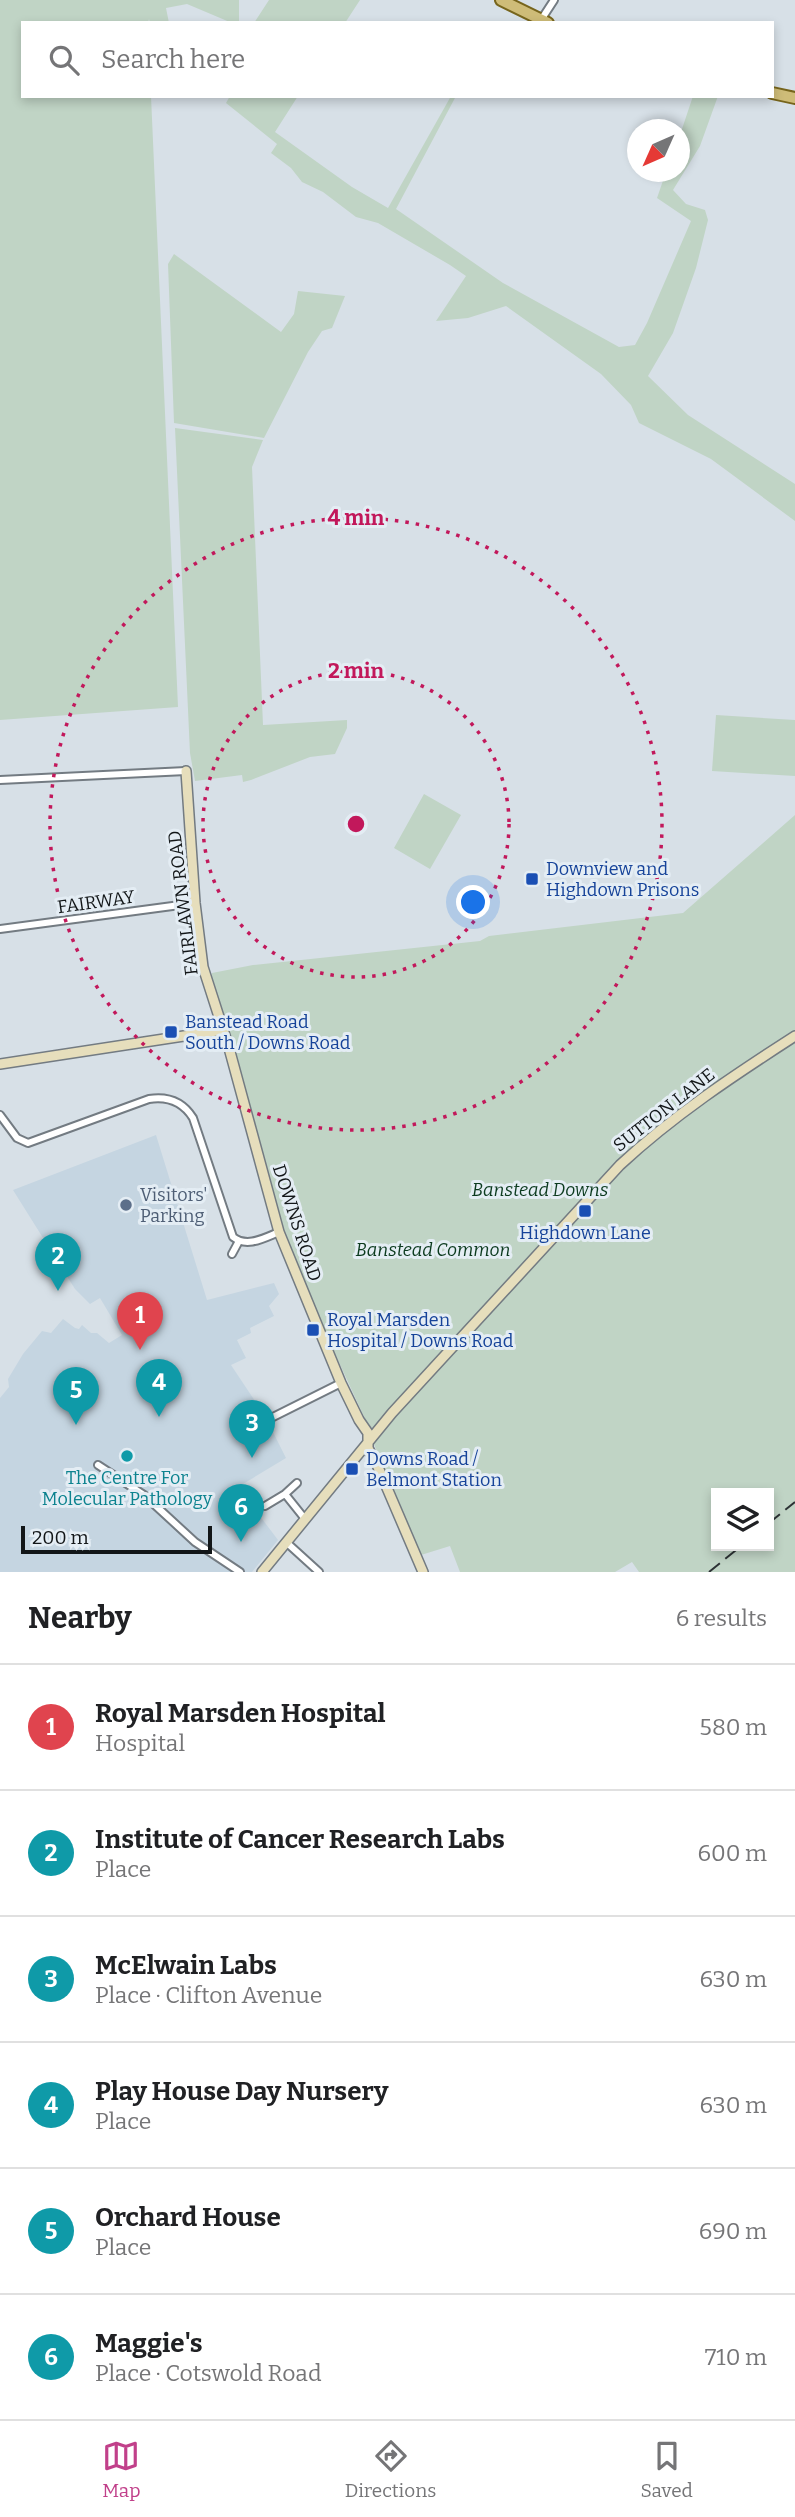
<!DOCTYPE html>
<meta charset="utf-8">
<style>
:root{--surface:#fff;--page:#f2f2f2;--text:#202124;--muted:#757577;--line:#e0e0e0;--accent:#c1408a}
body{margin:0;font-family:Bitter,serif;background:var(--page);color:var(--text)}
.controls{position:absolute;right:21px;bottom:21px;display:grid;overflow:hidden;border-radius:0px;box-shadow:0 4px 10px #0003}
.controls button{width:63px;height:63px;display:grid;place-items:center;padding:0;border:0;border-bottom:2px solid var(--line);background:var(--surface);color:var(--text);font:35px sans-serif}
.compass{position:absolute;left:627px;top:119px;width:63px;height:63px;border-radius:50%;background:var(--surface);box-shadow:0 4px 10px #0003;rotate:225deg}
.scale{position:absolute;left:21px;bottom:18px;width:191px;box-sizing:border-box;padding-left:7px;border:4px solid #121618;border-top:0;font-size:19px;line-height:24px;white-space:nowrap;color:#121618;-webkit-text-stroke:5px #e4edf4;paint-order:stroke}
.you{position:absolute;left:474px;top:903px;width:24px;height:24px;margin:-18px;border:5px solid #fff;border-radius:50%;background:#1a73e8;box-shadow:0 0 0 10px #1a73e833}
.badge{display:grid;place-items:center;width:46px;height:46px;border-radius:50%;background:var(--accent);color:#fff;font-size:23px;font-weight:700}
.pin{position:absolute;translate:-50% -58px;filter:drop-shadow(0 2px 4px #0008)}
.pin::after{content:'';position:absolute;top:37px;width:24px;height:21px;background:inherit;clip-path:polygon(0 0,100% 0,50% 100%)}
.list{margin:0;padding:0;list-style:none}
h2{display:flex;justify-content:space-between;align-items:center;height:91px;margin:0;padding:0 28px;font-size:30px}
h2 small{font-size:23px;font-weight:400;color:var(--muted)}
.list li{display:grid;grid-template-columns:46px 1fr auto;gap:21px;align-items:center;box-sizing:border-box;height:126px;padding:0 28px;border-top:2px solid var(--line)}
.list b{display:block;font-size:26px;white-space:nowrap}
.list p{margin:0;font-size:23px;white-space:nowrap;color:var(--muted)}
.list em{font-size:23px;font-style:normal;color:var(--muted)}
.icon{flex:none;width:38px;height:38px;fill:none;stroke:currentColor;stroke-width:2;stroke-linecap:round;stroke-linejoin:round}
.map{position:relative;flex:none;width:795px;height:1572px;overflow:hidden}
.search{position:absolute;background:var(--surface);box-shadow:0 4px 10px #0003;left:21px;right:21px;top:21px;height:77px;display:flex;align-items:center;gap:18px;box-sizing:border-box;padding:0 24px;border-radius:0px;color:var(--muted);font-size:26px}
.sheet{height:847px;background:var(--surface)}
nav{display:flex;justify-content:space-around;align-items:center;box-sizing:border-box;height:98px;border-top:2px solid var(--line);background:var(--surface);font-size:19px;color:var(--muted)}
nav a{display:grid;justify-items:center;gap:4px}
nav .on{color:var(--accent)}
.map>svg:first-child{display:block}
.built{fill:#c5d5e1}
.green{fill:#c0d4c5;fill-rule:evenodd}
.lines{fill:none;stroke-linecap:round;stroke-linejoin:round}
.street-casing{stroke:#737b82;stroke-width:10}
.secondary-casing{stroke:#737b82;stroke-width:12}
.primary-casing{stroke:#77651c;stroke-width:14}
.street{stroke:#fff;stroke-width:6}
.secondary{stroke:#e6debc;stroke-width:9}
.primary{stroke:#cebc78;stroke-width:10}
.rail{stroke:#2d3235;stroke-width:2;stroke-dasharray:14 7;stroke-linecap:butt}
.ring{fill:none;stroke:#c2185b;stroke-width:3.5;stroke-dasharray:3.5 7}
.transit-dot{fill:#1a4fb4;stroke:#e4edf4;stroke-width:2.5}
.service-dot{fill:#5c6f8a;stroke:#e4edf4;stroke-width:2.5}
.culture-dot{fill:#0f9aa8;stroke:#e4edf4;stroke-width:2.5}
.labels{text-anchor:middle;stroke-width:6;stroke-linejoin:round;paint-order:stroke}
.transit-label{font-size:18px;fill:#164399;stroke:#e4edf4;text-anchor:start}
.street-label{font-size:18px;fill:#121618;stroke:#e4edf4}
.park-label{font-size:18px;font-style:italic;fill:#0b3a1e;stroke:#e4edf4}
.service-label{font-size:18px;fill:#4e5e75;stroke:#e4edf4;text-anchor:start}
.culture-label{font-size:18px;fill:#0d838f;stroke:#e4edf4}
.centre{fill:#c2185b;stroke:#e4edf4;stroke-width:3.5}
.ring-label{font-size:21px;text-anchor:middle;font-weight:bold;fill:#c2185b;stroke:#e4edf4;stroke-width:6;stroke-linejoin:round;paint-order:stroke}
</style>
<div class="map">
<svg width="795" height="1572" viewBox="0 0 795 1572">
<rect width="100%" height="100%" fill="#d7e0e7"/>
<path class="built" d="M156,1135L207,1300L274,1283L279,1294L269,1306L274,1316L250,1328L251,1333L237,1340L246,1358L231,1365L265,1416L286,1458L238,1487L278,1540L252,1572H0V1398L9,1387L8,1379L23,1354L42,1331L51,1333L63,1319L75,1328L79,1329L82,1325L91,1333H97L109,1343L122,1335L100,1298L90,1304L75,1289L13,1190Z"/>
<path class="green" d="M0,0H239V23H232L187,4L166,8L169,23H150L149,19L148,23H23V96H151L178,707L0,720Z
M269,0H360L345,23H254Z
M230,96H298L275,132L352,187L388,208L451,96H456L396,209L503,283L619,347L635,345L647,323L691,221L657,198L666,172H680V135L693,96H718L700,146L673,190L686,204L705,210L708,220L696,268L673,333L648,376L688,415L795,484V521L711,459L639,423L631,405L601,374L506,306L468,318L436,321L466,276L450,265L378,223L356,217L323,192L302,182L291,168L271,153L277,144L226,103Z
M174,254L281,332L294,314L298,291L345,296L332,328L322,331L308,352L264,438L174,423L168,264Z
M175,428L263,440L252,467L263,725L347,720V728L335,754L310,757L251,780L243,782L242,775L195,781L190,753Z
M716,715L795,720V776L712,771Z
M424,794L461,815L430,869L394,848Z
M795,815V1572H639L632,1562L615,1572H460L450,1546L421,1555L373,1442L378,1435L366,1421L279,1232L209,985L212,973L253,965L480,941L489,936L683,913ZM716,1493H769V1546H716Z"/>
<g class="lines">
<defs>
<path id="street" d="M541,20L554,0
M0,780L186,771
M0,929L195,903
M0,1115L17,1138L28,1143L149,1099C168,1096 183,1102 193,1118L233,1237C247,1248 264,1238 279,1232
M232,1254L239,1241
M267,1420L341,1383
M98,1465L144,1495L195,1542L240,1572
M285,1494L305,1519
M265,1506L285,1494L297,1483
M286,1542L319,1572"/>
<path id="secondary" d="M186,771L195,903L203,967L229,1048L279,1232L341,1383L359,1420L368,1433V1448L378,1467L423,1572
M0,1064L223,1030
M262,1572L392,1413L620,1165C674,1115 733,1076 795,1036"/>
<path id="primary" d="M501,0L548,23
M772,93L795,98"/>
</defs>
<use href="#street" class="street-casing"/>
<use href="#secondary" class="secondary-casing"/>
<use href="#primary" class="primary-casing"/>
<use href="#street" class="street"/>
<use href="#secondary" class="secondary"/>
<use href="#primary" class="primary"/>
<path class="rail" d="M769,1523L795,1502
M709,1572L741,1546"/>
</g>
<g class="ring">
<circle cx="356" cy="824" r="153"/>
<circle cx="356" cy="824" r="306"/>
</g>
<g class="transit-dot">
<rect x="525" y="872" width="14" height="14" rx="3.5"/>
<rect x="164" y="1025" width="14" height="14" rx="3.5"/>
<rect x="578" y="1204" width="14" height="14" rx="3.5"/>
<rect x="306" y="1323" width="14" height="14" rx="3.5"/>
<rect x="345" y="1462" width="14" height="14" rx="3.5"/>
</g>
<circle class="service-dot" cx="126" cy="1205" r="7"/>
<circle class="culture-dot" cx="127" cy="1456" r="7"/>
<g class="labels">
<g class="transit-label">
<text x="546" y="875">Downview and<tspan x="546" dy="21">Highdown Prisons</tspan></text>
<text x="185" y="1028">Banstead Road<tspan x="185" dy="21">South / Downs Road</tspan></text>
<text x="585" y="1239" text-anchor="middle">Highdown Lane</text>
<text x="327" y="1326">Royal Marsden<tspan x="327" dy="21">Hospital / Downs Road</tspan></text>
<text x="366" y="1465">Downs Road /<tspan x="366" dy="21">Belmont Station</tspan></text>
</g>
<g class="street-label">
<text transform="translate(96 902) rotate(-8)" y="6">FAIRWAY</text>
<text transform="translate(183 903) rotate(-97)" y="6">FAIRLAWN ROAD</text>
<text transform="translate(664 1110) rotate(-38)" y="6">SUTTON LANE</text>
<text transform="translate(297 1223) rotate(72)" y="6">DOWNS ROAD</text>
</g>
<g class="park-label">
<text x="540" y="1196">Banstead Downs</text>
<text x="433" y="1256">Banstead Common</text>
</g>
<g class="service-label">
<text x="140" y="1201">Visitors'<tspan x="140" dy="21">Parking</tspan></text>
</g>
<g class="culture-label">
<text x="127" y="1484">The Centre For<tspan x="127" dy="21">Molecular Pathology</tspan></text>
</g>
</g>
<circle cx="356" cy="824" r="10" class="centre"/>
<g class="ring-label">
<text x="356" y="525">4 min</text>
<text x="356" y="678">2 min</text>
</g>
</svg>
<div class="controls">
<button><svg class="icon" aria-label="layers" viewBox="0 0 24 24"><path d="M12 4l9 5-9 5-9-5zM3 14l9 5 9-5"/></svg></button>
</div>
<svg class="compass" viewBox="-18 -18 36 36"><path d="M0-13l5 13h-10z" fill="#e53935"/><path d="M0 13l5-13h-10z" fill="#757577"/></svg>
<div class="scale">200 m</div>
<div class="you"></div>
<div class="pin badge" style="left:140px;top:1350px;background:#e0444e">1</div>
<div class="pin badge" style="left:58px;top:1291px;background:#0f9aa8">2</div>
<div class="pin badge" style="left:252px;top:1458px;background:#0f9aa8">3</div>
<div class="pin badge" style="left:159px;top:1417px;background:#0f9aa8">4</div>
<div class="pin badge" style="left:76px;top:1425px;background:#0f9aa8">5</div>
<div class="pin badge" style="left:241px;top:1542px;background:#0f9aa8">6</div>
<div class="search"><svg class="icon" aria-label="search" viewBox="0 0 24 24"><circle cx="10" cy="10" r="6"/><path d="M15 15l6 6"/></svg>Search here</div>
</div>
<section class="sheet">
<h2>Nearby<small>6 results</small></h2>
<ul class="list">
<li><span class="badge" style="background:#e0444e">1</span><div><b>Royal Marsden Hospital</b><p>Hospital</p></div><em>580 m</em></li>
<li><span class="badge" style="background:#0f9aa8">2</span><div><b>Institute of Cancer Research Labs</b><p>Place</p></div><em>600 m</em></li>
<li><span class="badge" style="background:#0f9aa8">3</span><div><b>McElwain Labs</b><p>Place · Clifton Avenue</p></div><em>630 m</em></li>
<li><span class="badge" style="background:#0f9aa8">4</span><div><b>Play House Day Nursery</b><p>Place</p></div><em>630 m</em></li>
<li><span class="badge" style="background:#0f9aa8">5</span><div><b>Orchard House</b><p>Place</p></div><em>690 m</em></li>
<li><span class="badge" style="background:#0f9aa8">6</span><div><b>Maggie's</b><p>Place · Cotswold Road</p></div><em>710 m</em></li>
</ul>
</section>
<nav>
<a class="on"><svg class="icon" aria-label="map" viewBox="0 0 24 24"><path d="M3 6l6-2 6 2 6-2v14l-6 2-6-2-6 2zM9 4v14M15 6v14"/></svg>Map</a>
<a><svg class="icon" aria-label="directions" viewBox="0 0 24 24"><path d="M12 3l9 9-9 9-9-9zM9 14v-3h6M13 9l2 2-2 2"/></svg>Directions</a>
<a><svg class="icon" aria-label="saved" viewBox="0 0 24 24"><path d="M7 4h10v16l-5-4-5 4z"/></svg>Saved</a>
</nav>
